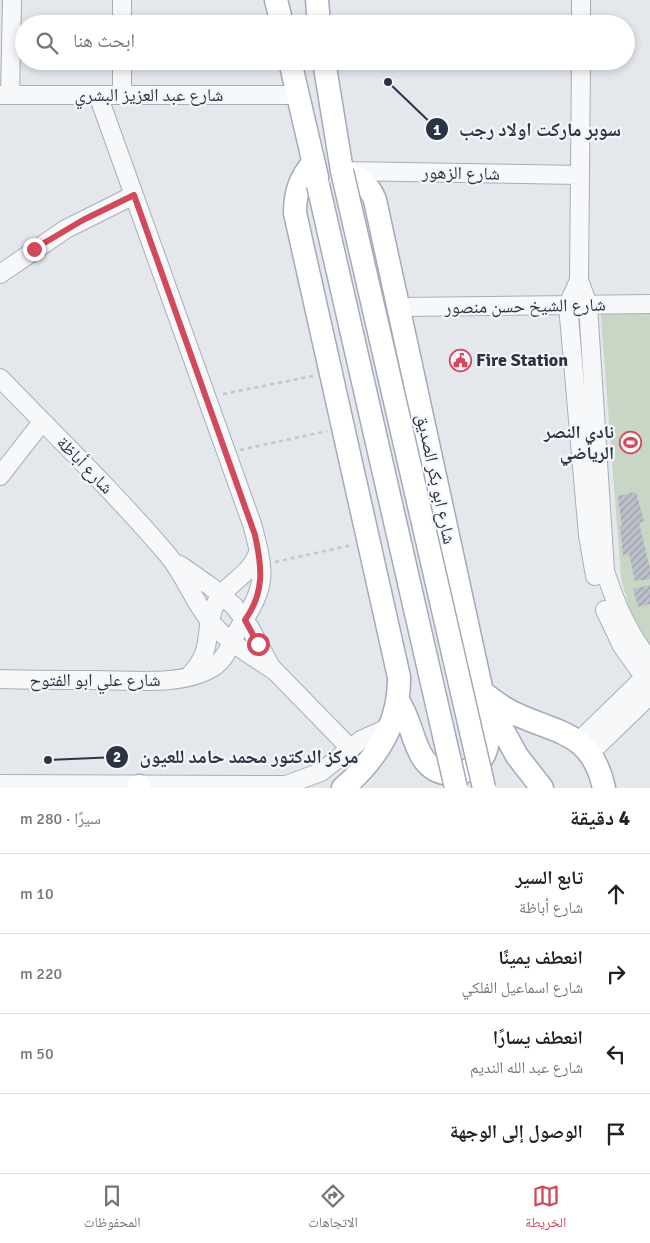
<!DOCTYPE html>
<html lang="ar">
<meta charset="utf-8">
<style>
:root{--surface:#fff;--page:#f6f6f6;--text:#222;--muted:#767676;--line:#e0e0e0;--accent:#d1495b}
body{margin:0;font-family:Signika,"Noto Naskh Arabic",sans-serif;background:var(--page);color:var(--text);direction:rtl}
.stop{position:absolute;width:15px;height:15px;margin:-11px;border:4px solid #d1495b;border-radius:50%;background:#fff}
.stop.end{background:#d1495b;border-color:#fff;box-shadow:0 1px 5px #0008}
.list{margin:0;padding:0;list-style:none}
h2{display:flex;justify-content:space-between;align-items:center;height:65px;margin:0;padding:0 20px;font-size:21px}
h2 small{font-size:16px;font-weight:400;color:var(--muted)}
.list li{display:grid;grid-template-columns:32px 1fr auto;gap:15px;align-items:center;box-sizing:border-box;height:80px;padding:0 20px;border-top:1px solid var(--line)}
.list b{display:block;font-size:19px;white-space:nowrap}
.list p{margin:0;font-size:16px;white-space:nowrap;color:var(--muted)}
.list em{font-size:16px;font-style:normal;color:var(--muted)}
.icon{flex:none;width:28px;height:28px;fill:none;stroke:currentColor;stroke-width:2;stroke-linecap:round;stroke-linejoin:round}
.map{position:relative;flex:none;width:650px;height:788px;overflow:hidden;direction:ltr}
.search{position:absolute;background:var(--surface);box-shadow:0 2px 8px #0003;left:15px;right:15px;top:15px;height:55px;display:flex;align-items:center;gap:12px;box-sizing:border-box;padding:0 18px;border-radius:28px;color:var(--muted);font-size:19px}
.sheet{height:385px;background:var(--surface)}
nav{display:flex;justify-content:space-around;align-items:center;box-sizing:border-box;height:70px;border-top:1px solid var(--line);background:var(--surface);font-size:14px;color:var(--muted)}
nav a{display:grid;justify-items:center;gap:2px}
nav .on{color:var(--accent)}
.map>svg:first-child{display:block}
.pitch{fill:#c9d6c5}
.building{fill:url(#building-hatch)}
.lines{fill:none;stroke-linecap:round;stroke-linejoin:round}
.minor-casing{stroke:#a9aeb7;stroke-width:20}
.major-casing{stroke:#a3abb8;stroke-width:25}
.path{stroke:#c2c5cb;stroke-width:2.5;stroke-dasharray:4 4;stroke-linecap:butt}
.minor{stroke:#f7f8fa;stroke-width:18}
.major{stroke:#fff;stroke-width:22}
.major-bridge-casing{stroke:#a3abb8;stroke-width:25;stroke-linecap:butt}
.major-bridge{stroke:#fff;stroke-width:22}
.route{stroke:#d1495b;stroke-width:6}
.labels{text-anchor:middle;stroke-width:4.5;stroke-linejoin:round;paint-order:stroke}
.street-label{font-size:18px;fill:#2b3445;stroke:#f4f6f9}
.poi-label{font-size:18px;font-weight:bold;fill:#2b3445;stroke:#f4f6f9;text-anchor:start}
.leader{fill:none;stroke:#2b3445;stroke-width:2}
.callout-dot{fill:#2b3445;stroke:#f4f6f9;stroke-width:2}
.mark-label{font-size:15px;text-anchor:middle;font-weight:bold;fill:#fff}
.callout-label{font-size:19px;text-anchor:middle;font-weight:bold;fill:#2b3445;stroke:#f4f6f9;stroke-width:4.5;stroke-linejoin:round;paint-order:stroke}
</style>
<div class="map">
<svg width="650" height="788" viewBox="0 0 650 788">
<defs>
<pattern id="building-hatch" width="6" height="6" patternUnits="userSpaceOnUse" patternTransform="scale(1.25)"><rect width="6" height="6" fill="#bbc0ca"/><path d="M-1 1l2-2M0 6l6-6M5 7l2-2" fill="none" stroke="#989da6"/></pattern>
</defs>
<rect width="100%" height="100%" fill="#e4e7ec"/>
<path class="pitch" d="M600,305H650V647L630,611L621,578Z"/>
<path class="building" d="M636,492L644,521L639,523L650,569V579L635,581L629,554L623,555L620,527L622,526L618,496Z
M650,585V604L638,607L633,589Z"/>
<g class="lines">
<defs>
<path id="minor" d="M122,0V24
M581,0V24
M122,61V95
M581,61L579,280L588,305L605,571C616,605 628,633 650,661
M0,95H298
M10,95L12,0
M343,171L579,175
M0,274L66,229L134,195
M579,280L568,305L588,535L595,576
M399,307L650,304
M0,378C56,436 115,493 167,554C185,575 193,601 210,621C228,643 253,656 276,672
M0,476L42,422
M180,565L210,586L234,606L250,628L271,667L350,748
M605,610L622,646L650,685
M190,675C216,648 202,629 216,603C227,582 249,577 258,553
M0,679C32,680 64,680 95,680C131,680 185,687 215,666C228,656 231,641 239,628C268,584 265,573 252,524L98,95
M578,742L650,672
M589,754L650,695
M0,784L286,785L321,772L361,740L390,727"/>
<path id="major" d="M276,0L282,24
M317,0L319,24
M290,61L317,177
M324,61L342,171C358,177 369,184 375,200L482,692L517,756L542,788
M313,163C300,178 295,193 295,213L399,677C400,722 377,759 343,788
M485,694C495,702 506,710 518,715C560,734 592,733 604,788
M398,701C416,725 412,771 450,774C459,774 468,771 475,766C493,751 488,729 485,709
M139,788V786"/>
</defs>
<use href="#minor" class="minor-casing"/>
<use href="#major" class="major-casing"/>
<path class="path" d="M223,394L313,376
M240,450L327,431
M275,562L352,545"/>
<use href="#minor" class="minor"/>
<use href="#major" class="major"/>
<defs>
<path id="major-bridge" d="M342,171L484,788
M318,185L456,788"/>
</defs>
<use href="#major-bridge" class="major-bridge-casing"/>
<use href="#major-bridge" class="major-bridge"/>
</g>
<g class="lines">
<path class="route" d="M34,249L83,220L134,195L255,535C262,567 265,592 245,620L258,644"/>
</g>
<defs>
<symbol id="civic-ring" viewBox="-11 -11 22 22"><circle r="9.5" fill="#f4f6f9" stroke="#d1495b" stroke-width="1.5"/><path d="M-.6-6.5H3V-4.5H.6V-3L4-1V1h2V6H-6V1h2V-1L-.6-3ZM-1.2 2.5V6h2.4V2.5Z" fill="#d1495b"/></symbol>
<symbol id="stadium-ring" viewBox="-11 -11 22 22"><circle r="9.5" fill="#f4f6f9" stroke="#d1495b" stroke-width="1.5"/><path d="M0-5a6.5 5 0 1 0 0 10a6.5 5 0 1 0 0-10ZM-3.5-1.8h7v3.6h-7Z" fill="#d1495b"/></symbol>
</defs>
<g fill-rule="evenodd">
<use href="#civic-ring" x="448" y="348" width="25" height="25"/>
<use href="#stadium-ring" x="618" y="430" width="25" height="25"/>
</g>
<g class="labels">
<g class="street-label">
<text x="149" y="101">شارع عبد العزيز البشري</text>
<text transform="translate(461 173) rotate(1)" y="6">شارع الزهور</text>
<text transform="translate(525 306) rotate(-1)" y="6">شارع الشيخ حسن منصور</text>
<text transform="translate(85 465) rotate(46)" y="6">شارع أباظة</text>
<text transform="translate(436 479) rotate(78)" y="6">شارع ابو بكر الصديق</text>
<text x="95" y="686">شارع علي ابو الفتوح</text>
</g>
<g class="poi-label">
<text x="476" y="366">Fire Station</text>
<text x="614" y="438" text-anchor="end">نادي النصر<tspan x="614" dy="21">الرياضي</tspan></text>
</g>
</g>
<path class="leader" d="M388 82L437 129M48 760L117 757"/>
<g class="callout-dot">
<circle cx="388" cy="82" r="5"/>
<circle cx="48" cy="760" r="5"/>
<circle cx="437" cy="129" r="12"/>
<circle cx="117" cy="757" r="12"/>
</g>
<g class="mark-label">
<text x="437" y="135">1</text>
<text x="117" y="762">2</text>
</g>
<g class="callout-label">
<text x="540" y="136">سوبر ماركت اولاد رجب</text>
<text x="249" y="763">مركز الدكتور محمد حامد للعيون</text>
</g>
</svg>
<div class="stop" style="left:258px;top:644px"></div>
<div class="stop end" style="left:34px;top:249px"></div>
<div class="search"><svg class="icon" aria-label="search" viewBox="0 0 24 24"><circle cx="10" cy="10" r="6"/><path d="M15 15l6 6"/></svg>ابحث هنا</div>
</div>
<section class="sheet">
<h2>4 دقيقة<small>سيرًا · 280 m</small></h2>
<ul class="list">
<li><svg class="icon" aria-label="ahead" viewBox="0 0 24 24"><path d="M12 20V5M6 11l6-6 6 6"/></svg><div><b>تابع السير</b><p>شارع أباظة</p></div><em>10 m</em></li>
<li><svg class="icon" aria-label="right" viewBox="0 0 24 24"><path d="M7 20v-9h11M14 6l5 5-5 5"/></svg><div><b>انعطف يمينًا</b><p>شارع اسماعيل الفلكي</p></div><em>220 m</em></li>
<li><svg class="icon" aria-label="left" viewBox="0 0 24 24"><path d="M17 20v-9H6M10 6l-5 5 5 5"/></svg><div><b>انعطف يسارًا</b><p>شارع عبد الله النديم</p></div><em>50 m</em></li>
<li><svg class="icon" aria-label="arrive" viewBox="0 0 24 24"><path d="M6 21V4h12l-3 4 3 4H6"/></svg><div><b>الوصول إلى الوجهة</b></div></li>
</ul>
</section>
<nav>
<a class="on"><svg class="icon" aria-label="map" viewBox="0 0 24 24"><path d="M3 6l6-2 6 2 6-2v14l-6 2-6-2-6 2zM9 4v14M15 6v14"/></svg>الخريطة</a>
<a><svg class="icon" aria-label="directions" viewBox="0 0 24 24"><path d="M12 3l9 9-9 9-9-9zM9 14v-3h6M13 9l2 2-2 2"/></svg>الاتجاهات</a>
<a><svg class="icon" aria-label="saved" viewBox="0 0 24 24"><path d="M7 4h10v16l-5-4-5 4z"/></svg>المحفوظات</a>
</nav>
